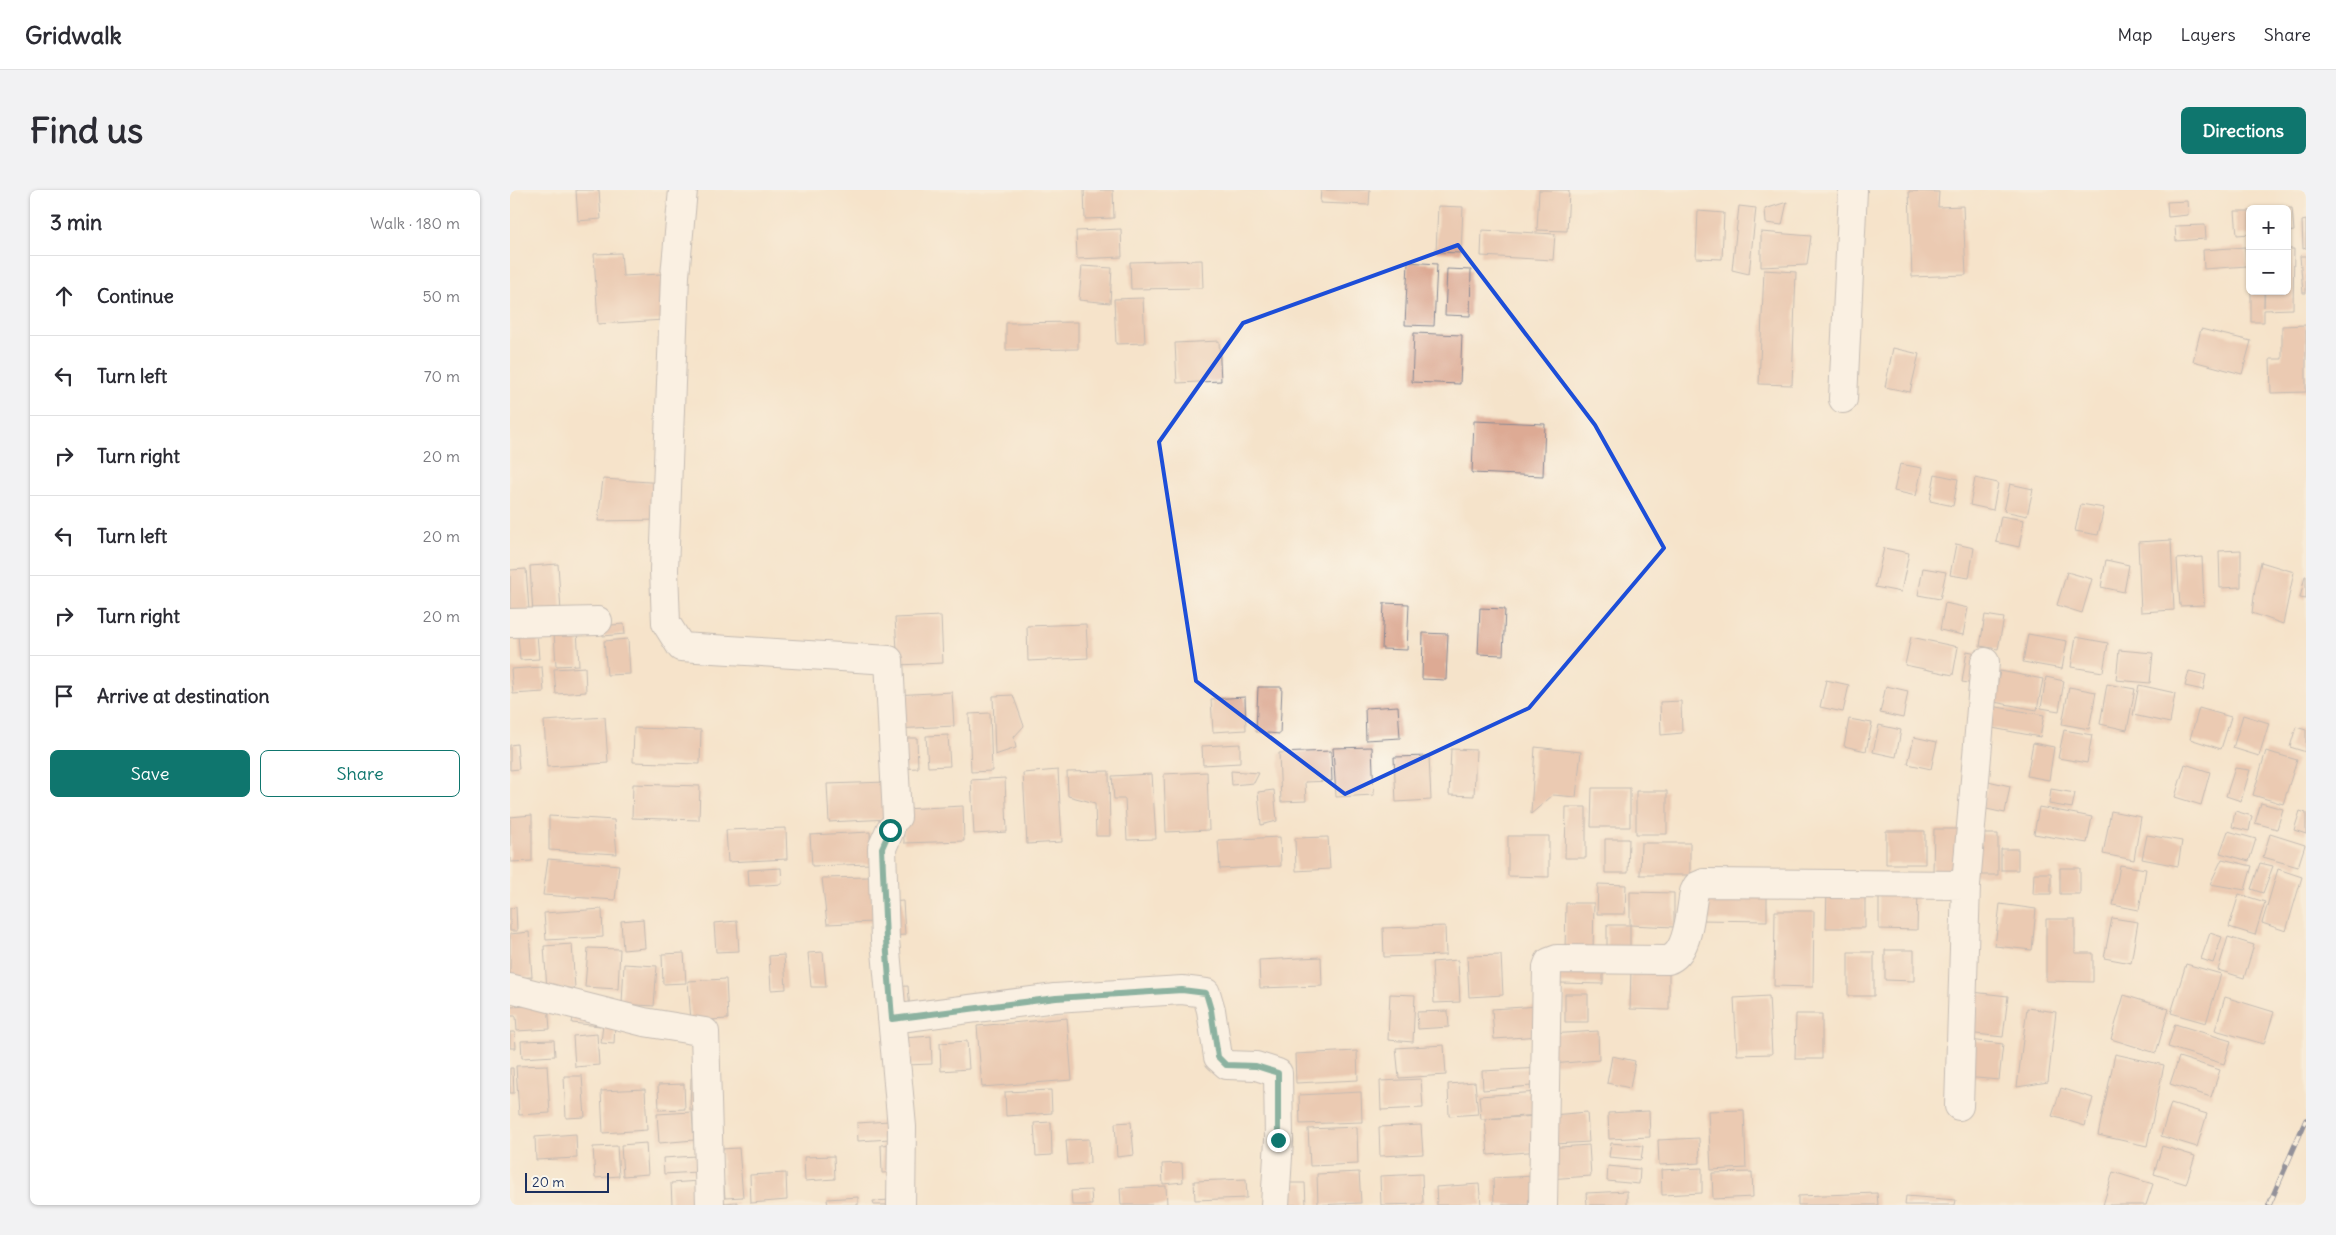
<!DOCTYPE html>
<meta charset="utf-8">
<style>
:root{--surface:#fff;--page:#f2f2f3;--text:#2b2b33;--muted:#7c7c81;--line:#e1e1e2;--accent:#0f766e}
body{margin:0;font-family:Delius,sans-serif;background:var(--page);color:var(--text)}
.controls{position:absolute;right:15px;top:15px;display:grid;overflow:hidden;border-radius:8px;box-shadow:0 1px 4px #0004}
.controls button{width:45px;height:45px;display:grid;place-items:center;padding:0;border:0;border-bottom:1px solid var(--line);background:var(--surface);color:var(--text);font:25px sans-serif}
.scale{position:absolute;left:15px;bottom:12px;width:84px;box-sizing:border-box;padding-left:5px;border:2px solid #1b2f5e;border-top:0;font-size:14px;line-height:18px;white-space:nowrap;color:#1b2f5e;-webkit-text-stroke:4px #fbf7ec;paint-order:stroke}
.stop{position:absolute;width:15px;height:15px;margin:-11px;border:4px solid #0f766e;border-radius:50%;background:#fff}
.stop.end{background:#0f766e;border-color:#fff;box-shadow:0 1px 5px #0008}
.list{margin:0;padding:0;list-style:none}
h2{display:flex;justify-content:space-between;align-items:center;height:65px;margin:0;padding:0 20px;font-size:21px}
h2 small{font-size:16px;font-weight:400;color:var(--muted)}
.list li{display:grid;grid-template-columns:32px 1fr auto;gap:15px;align-items:center;box-sizing:border-box;height:80px;padding:0 20px;border-top:1px solid var(--line)}
.list b{display:block;font-size:19px;white-space:nowrap}
.list em{font-size:16px;font-style:normal;color:var(--muted)}
.actions{display:flex;gap:10px;padding:15px 20px}
.actions a{flex:1;padding:11px 0;border:1px solid var(--accent);border-radius:8px;text-align:center;font-size:18px;color:var(--accent)}
.actions .main{background:var(--accent);color:#fff}
.icon{flex:none;width:28px;height:28px;fill:none;stroke:currentColor;stroke-width:2;stroke-linecap:round;stroke-linejoin:round}
.map{position:relative;flex:none;width:1796px;height:1015px;overflow:hidden;border-radius:8px}
header{display:flex;align-items:center;gap:30px;box-sizing:border-box;height:70px;padding:0 25px;background:var(--surface);border-bottom:1px solid var(--line)}
header strong{font-size:24px}
nav{display:flex;gap:28px;margin-inline-start:auto;font-size:18px}
.intro{display:flex;align-items:center;justify-content:space-between;box-sizing:border-box;height:120px;padding:0 30px}
h1{margin:0;font-size:35px}
.button{padding:12px 22px;border-radius:8px;background:var(--accent);color:#fff;font-size:18px;font-weight:700}
main{display:flex;gap:30px;padding:0 30px}
aside{flex:1;background:var(--surface);border-radius:8px;box-shadow:0 1px 4px #0004}
.map>svg:first-child{display:block}
.building{fill:#ddaa94}
.lines{fill:none;stroke-linecap:round;stroke-linejoin:round}
.minor-casing{stroke:#888994;stroke-width:30}
.minor{stroke:#fff;stroke-width:28}
.rail-casing{stroke:#1b2f5e;stroke-width:5.5}
.rail{stroke:#fbf7ec;stroke-width:4;stroke-dasharray:11;stroke-linecap:butt}
.route{stroke:#0f766e;stroke-width:6}
.marked{fill:none;stroke:#1d4ed8;stroke-width:4;stroke-linejoin:round}
</style>
<header>
<strong>Gridwalk</strong>
<nav><a>Map</a><a>Layers</a><a>Share</a></nav>
</header>
<div class="intro"><h1>Find us</h1><a class="button">Directions</a></div>
<main>
<aside>
<h2>3 min<small>Walk · 180 m</small></h2>
<ul class="list">
<li><svg class="icon" aria-label="ahead" viewBox="0 0 24 24"><path d="M12 20V5M6 11l6-6 6 6"/></svg><div><b>Continue</b></div><em>50 m</em></li>
<li><svg class="icon" aria-label="left" viewBox="0 0 24 24"><path d="M17 20v-9H6M10 6l-5 5 5 5"/></svg><div><b>Turn left</b></div><em>70 m</em></li>
<li><svg class="icon" aria-label="right" viewBox="0 0 24 24"><path d="M7 20v-9h11M14 6l5 5-5 5"/></svg><div><b>Turn right</b></div><em>20 m</em></li>
<li><svg class="icon" aria-label="left" viewBox="0 0 24 24"><path d="M17 20v-9H6M10 6l-5 5 5 5"/></svg><div><b>Turn left</b></div><em>20 m</em></li>
<li><svg class="icon" aria-label="right" viewBox="0 0 24 24"><path d="M7 20v-9h11M14 6l5 5-5 5"/></svg><div><b>Turn right</b></div><em>20 m</em></li>
<li><svg class="icon" aria-label="arrive" viewBox="0 0 24 24"><path d="M6 21V4h12l-3 4 3 4H6"/></svg><div><b>Arrive at destination</b></div></li>
</ul>
<div class="actions"><a class="main">Save</a><a>Share</a></div>
</aside>
<div class="map">
<svg width="1796" height="1015" viewBox="0 0 1796 1015">
<rect width="100%" height="100%" fill="#fbf7ec"/>
<filter id="ink" filterUnits="userSpaceOnUse"><feTurbulence type="fractalNoise" baseFrequency=".02" numOctaves="2"/><feDisplacementMap in="SourceGraphic" scale="10" xChannelSelector="R" yChannelSelector="G"/><feConvolveMatrix kernelMatrix="1 2 1 2 8 2 1 2 1" color-interpolation-filters="sRGB"/></filter>
<filter id="wash" filterUnits="userSpaceOnUse"><feTurbulence type="fractalNoise" baseFrequency=".0096" numOctaves="4" result="noise"/><feDisplacementMap in="SourceGraphic" scale="20" xChannelSelector="R" yChannelSelector="G"/><feGaussianBlur stdDeviation="1.12" result="paint"/><feColorMatrix in="noise" values="0 0 0 0 0 0 0 0 0 0 0 0 0 0 0 0 0 1.4 0 .05"/><feComposite in="paint" operator="in"/></filter>
<g filter="url(#wash)">
<rect width="100%" height="100%" fill="#f5e3ca"/>
<g id="blocks">
<path class="building" d="M66,0H89L91,29L68,31Z
M574,0H603L604,28L575,29Z
M811,0H860L859,15L810,13Z
M1029,0H1059L1057,41L1027,40Z
M1399,1L1429,2L1428,17L1453,16L1456,85L1402,87Z
M1677,11L1678,25L1658,27L1657,12Z
M1277,12L1272,35L1256,33L1255,19Z
M928,16L953,17L951,63L926,62Z
M1229,16L1246,18L1239,84L1222,80Z
M1782,18L1784,41L1777,42V18Z
M1188,21L1214,23L1212,69L1186,68Z
M1725,21H1740V44L1727,45Z
M1796,30V58L1793,59L1792,31Z
M1695,35L1696,49L1666,51L1665,36Z
M611,39L612,67L567,69L566,41Z
M972,40L1045,44L1043,70L971,66Z
M1251,42L1301,46L1297,75L1251,77Z
M1735,57L1737,76L1694,79L1693,60Z
M1777,59H1784L1783,119L1754,120V132H1741V102H1754V117L1755,101H1777Z
M111,63L113,86L151,84L154,130L88,134L84,64Z
M1790,66H1796V103H1793Z
M692,70L693,98L621,99L620,72Z
M898,72L927,74L924,136L895,135Z
M572,76L602,78L600,113L569,110Z
M937,79L961,80L960,126L935,125Z
M1254,80L1286,82L1282,195L1249,194Z
M633,108L635,153L606,154L604,109Z
M568,132V159L496,160V133Z
M1796,135V202L1761,203L1760,169H1772V136Z
M1691,139L1741,151L1732,184L1683,171Z
M904,143L952,145L950,194L902,192Z
M709,151L711,191L667,193L665,153Z
M1383,158L1409,164L1400,202L1375,197Z
M964,231L1035,234L1033,286L962,283Z
M1390,274L1412,278L1406,306L1384,301Z
M1425,284L1448,289L1443,316L1420,311Z
M1465,288L1488,293L1483,320L1460,315Z
M93,289L155,293L150,330L88,331Z
M1500,294L1523,299L1517,326L1494,321Z
M1571,314L1594,318L1588,345L1565,341Z
M1491,326L1514,330L1509,357L1486,352Z
M1661,350L1664,420L1631,422L1628,352Z
M1446,354L1464,358L1459,388L1440,385Z
M1374,358L1399,363L1391,402L1365,397Z
M1731,360V397L1710,398L1709,361Z
M1692,367L1694,415L1670,416L1667,369Z
M1596,370L1619,375L1614,402L1591,397Z
M1751,372L1784,382L1773,434L1742,423L1745,399Z
M48,374L51,422L23,424L20,376Z
M1413,378L1436,382L1430,409L1408,405Z
M16,379L19,420L0,421V380Z
M1557,382L1582,389L1572,423L1547,415Z
M1795,386H1796V409L1790,408Z
M874,413L899,414L897,460L872,459Z
M1435,413L1458,418L1453,445L1430,440Z
M970,418L995,419L993,465L968,464Z
M1475,425L1494,428L1488,459L1470,456Z
M431,426L433,473L388,475L385,428Z
M114,434L115,444L93,446L89,436Z
M576,434L578,468L518,471L517,436Z
M67,440L69,475L46,476L44,442Z
M913,443L938,444L936,490L912,489Z
M27,444L29,469L10,470L8,445Z
M1518,444L1557,451L1552,479L1513,472Z
M1401,447L1448,457L1443,485L1395,475Z
M1566,447L1598,453L1593,482L1561,477Z
M118,449L120,484L97,485L94,451Z
M1609,460L1643,463L1640,493L1606,490Z
M1457,461L1476,465L1471,495L1452,492Z
M32,477L34,502L3,504L1,479Z
M75,477L76,502L46,504L44,479Z
M1490,481L1533,489L1527,520L1484,512Z
M1679,481L1696,485L1693,500L1675,496Z
M1536,487L1554,491L1549,521L1531,518Z
M1316,490L1339,495L1333,522L1310,517Z
M1597,494L1625,499L1617,540L1590,534Z
M1629,495L1665,503L1660,533L1623,525Z
M1376,496L1398,501L1393,528L1370,523Z
M748,497H772L770,544L746,542Z
M1559,497L1586,502L1579,539L1552,534Z
M442,502L444,536L385,539L383,505Z
M503,505L514,536L504,547L506,558L485,565L483,506Z
M735,507L736,540L703,542L701,509Z
M1171,511L1172,543L1151,545L1150,512Z
M888,516L890,548L856,550L855,518Z
M1481,516L1534,525L1530,547L1477,537Z
M1689,518L1721,527L1711,559L1680,549Z
M480,523L482,581L461,582L459,524Z
M1733,525L1759,533L1749,566L1723,558Z
M95,527L98,573L37,577L34,531Z
M1339,529L1362,533L1356,561L1334,556Z
M1369,535L1391,540L1386,567L1363,562Z
M1786,537L1796,540V562L1780,557Z
M124,538L191,540L190,574L123,572Z
M1554,540L1582,545L1577,573L1548,568Z
M438,545L440,576L418,577L416,546Z
M1404,547L1427,552L1421,579L1398,574Z
M385,548H407L408,578L386,579Z
M1523,553L1544,557L1539,590L1517,586Z
M7,554L9,579L0,580V555Z
M730,554V573L693,575L692,556Z
M862,557L864,605L826,607L823,558Z
M1025,557L1071,562L1066,607L1043,605L1021,624Z
M941,559L966,560L964,606L939,605Z
M821,561L822,591L795,592L796,611L771,612L769,563Z
M1756,561L1787,570L1773,614L1743,605Z
M919,566L921,610L886,612L884,567Z
M1675,574L1700,582L1691,615L1665,607Z
M1725,578L1740,580L1731,611L1716,606Z
M548,580L552,652L517,654L513,583Z
M599,581L600,646H586L585,613L558,606L557,582Z
M721,581L749,583L744,593L722,595Z
M697,582L699,640L656,642L654,584Z
M642,584L646,649L617,650L615,609H604L602,586Z
M495,588L497,642L464,644L461,590Z
M1478,591L1500,596L1495,623L1472,618Z
M377,592L379,629L319,632L317,594Z
M123,594L190,596L189,630L122,628Z
M1082,598H1120V637H1081Z
M1541,599L1565,603L1562,618L1539,614Z
M764,600L767,631L751,635L748,602Z
M1126,601H1157V644H1126Z
M1751,613L1773,619L1767,639L1745,633Z
M453,616L454,651L394,653L393,619Z
M1056,617H1076V668H1055Z
M1529,617L1582,627L1577,653L1524,644Z
M1601,621L1631,627L1624,670L1593,664Z
M1725,621L1742,626L1739,641L1722,637Z
M1790,621L1796,623V644L1784,640Z
M22,625V671L0,672V627Z
M39,626L104,630L107,664L39,660Z
M276,638L277,669L218,672L216,640Z
M1424,639H1453V682L1423,681Z
M1376,641H1415V674H1376Z
M1718,641L1746,649L1739,671L1710,663Z
M360,642L361,674L302,676L300,645Z
M1464,644H1488V685H1463Z
M1760,644L1795,655L1788,677L1753,667Z
M1637,645L1672,651L1668,676L1632,669Z
M998,646H1039V687L998,686Z
M770,647L771,676L710,679L708,650Z
M818,647L820,679L786,681L785,648Z
M1095,649H1119L1118,683H1095Z
M1131,653H1180V685H1130Z
M1491,659H1508V680H1491Z
M38,669L109,675L105,710L33,705Z
M1712,669L1742,676L1735,700L1700,694Z
M1750,673L1763,676L1753,703L1741,699Z
M1610,675L1636,679L1629,720L1603,715Z
M271,678L272,694L239,696L238,680Z
M1550,678H1570V704H1550Z
M1768,679L1792,687L1776,741L1752,733Z
M1524,683H1541V704H1523Z
M360,687L364,732L317,734L312,688Z
M1088,694L1116,695L1115,724H1087Z
M1317,697H1355V738H1316Z
M1369,699H1408L1407,740L1369,739Z
M1190,701L1257,702V731L1190,730Z
M1120,702L1164,703V737L1120,735Z
M1729,704L1755,712L1745,745L1719,737Z
M393,711L395,745L380,746L378,712Z
M1056,713H1084L1083,760H1055Z
M1490,714L1526,719L1522,760L1485,756Z
M6,717L7,741H0V718Z
M92,719L93,747L36,750L34,723Z
M1265,721H1304L1303,797L1264,796Z
M1602,728L1628,732L1621,773L1594,768Z
M133,729L135,758L113,760L111,731Z
M1536,729H1565V763H1583V792L1536,791Z
M227,731L229,761L206,762L204,733Z
M1097,735H1120V770L1097,769Z
M935,736L936,765L874,767L873,738Z
M19,742L22,787L0,788V744Z
M1700,743L1712,747L1703,773L1691,769Z
M1718,747L1744,755L1734,788L1708,780Z
M62,754L65,798L37,800L34,756Z
M78,758L110,759L108,799L75,797Z
M1375,760H1404V791L1375,790Z
M313,762L316,797H301L298,763Z
M1338,762H1364V806H1338Z
M174,763L176,793L153,794L152,764Z
M274,765L276,799L261,800L259,766Z
M991,765L993,805L959,807L957,766Z
M811,767L812,796L750,798L749,770Z
M948,770L950,812L924,813L922,772Z
M1050,773H1093V794L1050,793Z
M114,774L147,776L144,816L112,814Z
M1676,774L1711,784L1696,833L1661,823Z
M1121,778H1159V820L1120,819Z
M216,789L218,829L181,831L178,791Z
M398,796L400,821L383,797Z
M1462,802L1498,806L1493,847L1457,843Z
M880,804L905,805L903,852L878,850Z
M1055,804H1078V832H1055Z
M1614,805L1659,819L1646,863L1601,849Z
M1259,806L1262,864L1227,865L1224,808Z
M1715,807L1764,822L1754,854L1705,840Z
M38,815L40,839L7,841L6,826H0V817Z
M1030,816L1032,846L984,849L982,819Z
M1517,818L1546,822L1538,892L1507,897Z
M64,821L92,826L90,836L62,833Z
M938,821L939,837L908,839L907,822Z
M1286,824H1312V869H1285Z
M557,828L562,890L472,897L467,836Z
M105,832L104,854L91,853L93,834Z
M1665,834L1721,851L1714,874L1658,857Z
M1088,841L1089,870L1042,874L1040,844Z
M0,842H5L6,858H0Z
M87,844L89,875L65,877L63,846Z
M421,846L422,874L396,875L394,848Z
M44,850L45,866L12,868L11,851Z
M1459,850L1493,854L1489,890L1455,887Z
M457,851L459,879L431,881L430,853Z
M934,855L936,885L889,888L886,858Z
M847,861L848,890L786,893L785,864Z
M1605,864L1654,875L1637,956L1588,945Z
M1102,866L1125,871L1120,898L1097,893Z
M1669,867L1710,880L1701,907L1660,894Z
M37,875L40,923L9,925L6,876Z
M0,878H3L4,903H0Z
M1033,878L1034,895L973,900L972,881Z
M54,886H72L75,927L56,928Z
M190,887L191,920H180L181,888Z
M911,889L913,918L871,920L870,891Z
M965,892L968,924L939,926L938,894Z
M174,894L175,919L149,920L148,895Z
M1551,898L1583,908L1575,936L1542,926Z
M135,899L137,940L93,943L91,901Z
M541,900L542,923L496,926L495,902Z
M851,902L852,932L790,934L789,905Z
M1028,902L1030,925L971,929L969,906Z
M1661,913L1697,924L1687,957L1651,946Z
M1234,920L1236,978L1201,980L1198,921Z
M1139,921L1140,947L1099,949L1098,923Z
M182,922L184,950L149,953L147,924Z
M1077,922L1079,952L1045,954L1043,925Z
M1029,926L1031,961L978,965L975,929Z
M379,931L380,949L348,951L347,933Z
M541,932L542,965L526,966L524,933Z
M621,932L624,965L607,967L605,933Z
M911,935L913,964L870,966L869,937Z
M847,937L848,974L800,976L798,939Z
M66,944L67,968L26,970L25,947Z
M1189,948L1190,973L1149,975L1148,950Z
M579,949L580,973L558,975L556,950Z
M136,953L138,984L113,986L111,955Z
M1101,953L1133,956L1131,970L1099,967Z
M385,954L387,982L372,983L371,955Z
M1079,955L1081,986L1038,989L1036,958Z
M107,956L109,986L85,988L83,957Z
M1652,956L1685,966L1676,994L1644,984Z
M229,958L233,1007L215,1008L211,959Z
M186,966L187,982L154,984L153,968Z
M324,966L325,989L295,991L294,967Z
M672,973L673,992L653,994L652,974Z
M1098,976L1130,979L1129,994L1097,991Z
M1192,978V1003L1152,1005L1151,980Z
M849,982L851,1013L808,1015L807,984Z
M1242,982L1243,1007L1203,1009L1202,983Z
M1603,982L1643,994L1636,1015H1593Z
M276,983L277,1010L241,1013L240,985Z
M912,984L913,1014L871,1015L870,986Z
M1025,986L1026,1015H984L983,988Z
M736,989L737,1008L685,1010L684,991Z
M189,991L191,1015H162L161,993Z
M773,993H795L796,1015H775Z
M969,994L971,1015H927L926,997Z
M656,996L657,1015H611L610,998Z
M581,1000L582,1015H562L561,1001Z
M1117,1001V1015H1077L1076,1003Z
M1367,1003L1368,1015H1288V1006Z
M1396,1006L1446,1010L1445,1015H1395Z
M348,1007V1015H318L317,1009Z
M381,1010V1015H364L363,1011Z
M227,1012V1015H214L213,1013Z"/>
</g>
</g>
<g filter="url(#ink)">
<use href="#blocks" fill-opacity="0" stroke="#888994" stroke-width="1"/>
<g class="lines">
<defs>
<path id="minor" d="M173,0L165,86L154,380L156,433L171,457L379,470L387,627
M1333,209L1343,0
M0,433L88,431
M380,640L372,658L375,750L392,937L391,1015
M0,798L134,832L195,842L200,1015
M382,829L545,808L672,800L696,803L701,820L708,867L717,875L746,876L768,883L769,950L765,1015
M1449,916L1456,695L1475,472
M1033,1015L1037,777L1039,772L1047,769L1158,770C1179,763 1180,723 1184,702L1187,696L1194,693L1456,695"/>
</defs>
<use href="#minor" class="minor-casing"/>
<use href="#minor" class="minor"/>
<defs>
<path id="rail" d="M1759,1015L1796,930"/>
</defs>
<use href="#rail" class="rail-casing"/>
<use href="#rail" class="rail"/>
</g>
</g>
<g class="lines" filter="url(#ink)">
<path class="route" d="M380,640L372,658L376,750L382,829L546,808L672,800L696,803L701,820L708,867L716,875L746,876L768,883V950"/>
</g>
<path d="M0 0H1796V1015H0ZM948,55L1085,235L1154,358L1019,518L835,604L686,491L649,252L733,133Z" fill="#f5e3ca" fill-opacity=".55" fill-rule="evenodd"/>
<path class="marked" d="M948,55L1085,235L1154,358L1019,518L835,604L686,491L649,252L733,133Z"/>
</svg>
<div class="controls">
<button>+</button>
<button>−</button>
</div>
<div class="scale">20 m</div>
<div class="stop" style="left:380px;top:640px"></div>
<div class="stop end" style="left:768px;top:950px"></div>
</div>
</main>
